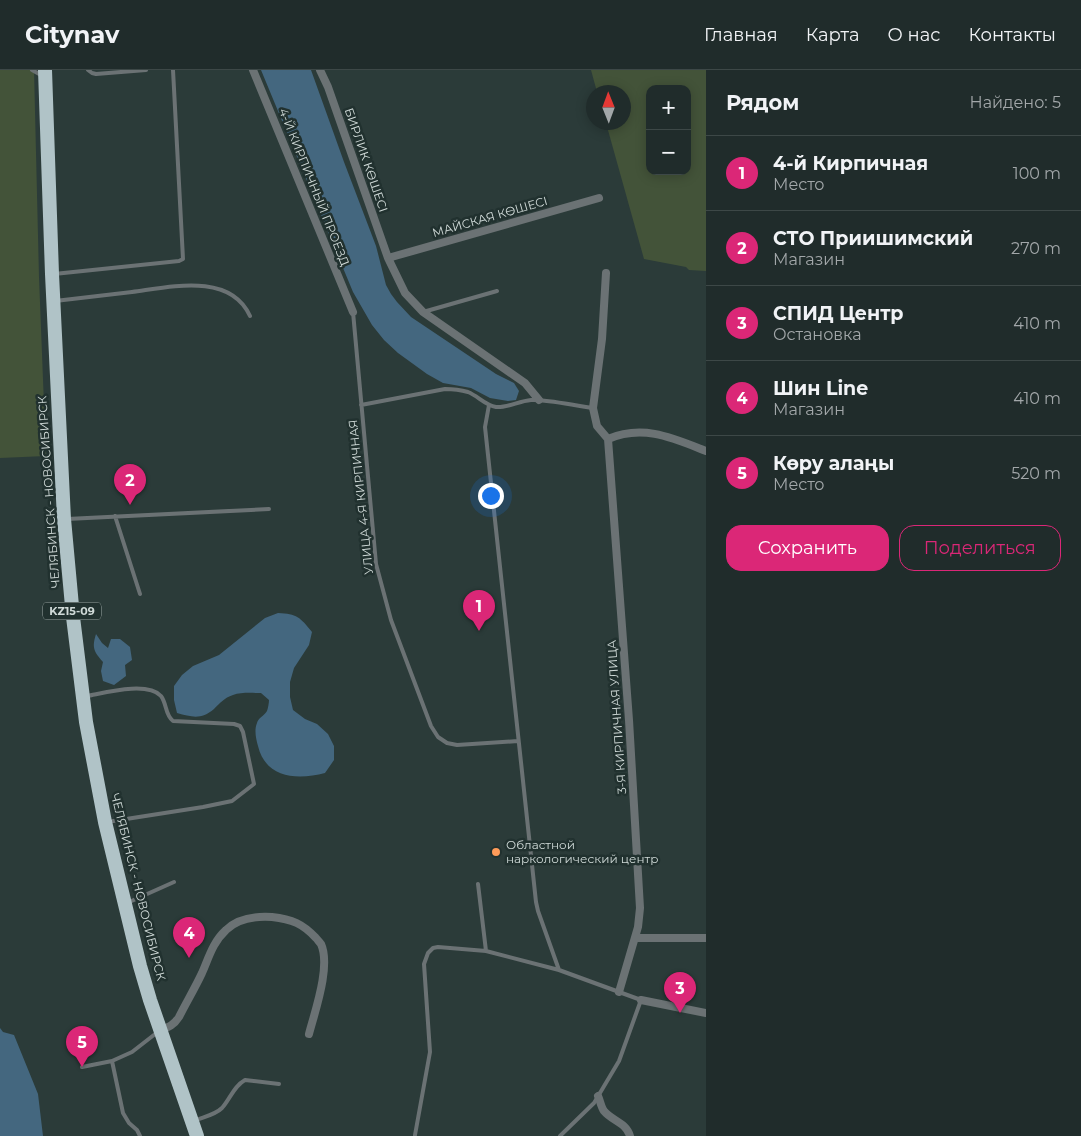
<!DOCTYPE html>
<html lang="ru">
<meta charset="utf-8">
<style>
:root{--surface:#202c2b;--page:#283433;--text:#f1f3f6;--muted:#a2a7a9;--line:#3d4847;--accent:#db2777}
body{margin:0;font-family:Montserrat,sans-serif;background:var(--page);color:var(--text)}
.controls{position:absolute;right:15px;top:15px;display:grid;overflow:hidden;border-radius:10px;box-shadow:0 2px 12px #0003}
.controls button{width:45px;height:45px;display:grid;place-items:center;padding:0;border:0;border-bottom:1px solid var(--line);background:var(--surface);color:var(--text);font:25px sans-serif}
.compass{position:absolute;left:586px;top:15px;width:45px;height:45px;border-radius:50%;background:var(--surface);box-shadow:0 2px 12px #0003;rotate:359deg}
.you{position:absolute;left:490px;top:425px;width:18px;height:18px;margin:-12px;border:4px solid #fff;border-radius:50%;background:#1a73e8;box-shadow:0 0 0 8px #1a73e833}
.badge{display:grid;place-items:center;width:32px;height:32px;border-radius:50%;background:var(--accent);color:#fff;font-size:16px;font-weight:700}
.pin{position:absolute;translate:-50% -41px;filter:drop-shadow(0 1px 2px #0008)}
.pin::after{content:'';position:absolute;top:26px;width:18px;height:15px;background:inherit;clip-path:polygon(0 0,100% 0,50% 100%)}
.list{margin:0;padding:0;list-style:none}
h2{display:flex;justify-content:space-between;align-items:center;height:65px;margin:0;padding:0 20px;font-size:21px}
h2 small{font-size:16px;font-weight:400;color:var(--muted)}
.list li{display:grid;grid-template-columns:32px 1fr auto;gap:15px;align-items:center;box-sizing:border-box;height:75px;padding:0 20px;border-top:1px solid var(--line)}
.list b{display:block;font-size:19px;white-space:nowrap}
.list p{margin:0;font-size:16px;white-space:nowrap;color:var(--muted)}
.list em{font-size:16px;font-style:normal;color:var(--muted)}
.actions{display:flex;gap:10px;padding:15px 20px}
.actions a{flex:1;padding:11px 0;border:1px solid var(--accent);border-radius:15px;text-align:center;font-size:18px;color:var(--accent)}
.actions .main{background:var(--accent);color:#fff}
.map{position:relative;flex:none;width:706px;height:1066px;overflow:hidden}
header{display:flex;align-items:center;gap:30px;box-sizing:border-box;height:70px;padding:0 25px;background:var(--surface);border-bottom:1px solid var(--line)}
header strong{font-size:24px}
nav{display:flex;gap:28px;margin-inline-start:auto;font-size:18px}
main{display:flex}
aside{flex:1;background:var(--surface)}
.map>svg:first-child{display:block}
.green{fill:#435339;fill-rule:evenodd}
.water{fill:#44677f}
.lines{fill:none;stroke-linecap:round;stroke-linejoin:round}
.lane{stroke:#6b7274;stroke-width:4}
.street{stroke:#6b7274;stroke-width:8}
.highway{stroke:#b0c3c7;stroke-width:14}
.poi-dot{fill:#fe9b59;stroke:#21312f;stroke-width:2}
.labels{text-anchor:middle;stroke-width:5;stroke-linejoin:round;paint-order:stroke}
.shield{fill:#21312f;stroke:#9ca7a5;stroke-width:1}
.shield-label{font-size:11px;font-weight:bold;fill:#d0dad8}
.street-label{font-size:12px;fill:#d0dad8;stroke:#21312f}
.poi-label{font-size:12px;fill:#d0dad8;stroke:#21312f;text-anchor:start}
</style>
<header>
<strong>Citynav</strong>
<nav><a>Главная</a><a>Карта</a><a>О нас</a><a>Контакты</a></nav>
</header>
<main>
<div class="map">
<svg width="706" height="1066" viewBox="0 0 706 1066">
<rect width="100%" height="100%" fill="#2b3b39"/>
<path class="green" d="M0,0H34L39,207L46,386L0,388Z
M591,0H706V201L689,200L686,197L644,189L606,53L624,52V22H597ZM650,19H687V101H650Z"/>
<path class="water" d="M261,0H311L344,92L376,176L386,215L391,224L397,232L411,247L496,304L514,313L519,321L516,330L508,331L490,328L471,318L443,313L427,304L398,283L384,270L372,255L353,222Z
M278,543C297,544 300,547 312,562L309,575L294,598L290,612V627L293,640L305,649L317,654L328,664L334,676V690L325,703C298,710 266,709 258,676C256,669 254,660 257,653C258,648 264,646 267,641C268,638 269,633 269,630L261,623C252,623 241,622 233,625C224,628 220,633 214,639C201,650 192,647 177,643L174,630V616L182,605L193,596L219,585L265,548Z
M96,564L102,573L108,578L111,569H120L130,577L132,590L125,595L126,606L114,615L103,611L101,601L103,592C93,581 92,577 96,564Z
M0,958L3,962L14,965L38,1024L43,1066H0Z"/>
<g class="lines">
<path class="lane" d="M32,0L41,5
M88,0L92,3L96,4L146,0
M54,204L179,191L183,189L173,0
M55,231C81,228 106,225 132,222C170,217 230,202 250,246
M353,242L376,494L391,550L431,656L438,667L447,673L457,675L518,671
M423,242L497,221
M361,335L445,319C452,319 461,320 468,322C478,326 485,335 496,337C507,338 519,331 531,330C548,329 575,336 593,338
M489,335L485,357L536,832L538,841L559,900L641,930L619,991L594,1033L560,1066
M115,446L140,524
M67,449L269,439
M87,626C104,623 147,611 161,626C167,634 165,645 173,651L234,654L240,656L243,662L254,714L232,731L203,737L107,752
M478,814L486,881
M127,833L174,812
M112,991L123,1043L129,1053L137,1060L140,1066
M82,997L112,991L132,982L159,961
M194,1051C203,1047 215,1045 222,1038C230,1029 234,1016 245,1010L279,1014
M415,1065L430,982L424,894L428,883L433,878L438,877L486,881L559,900"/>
<path class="street" d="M253,0L353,242
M320,0L328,17L388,188L405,223L423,242L525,313L539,330
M388,188L599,128
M606,203L602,269L593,338L597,356L608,369L629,650L640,838L638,857L619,922
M608,369C643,354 673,368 706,381
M635,868H706
M641,930L706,943
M160,960C169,957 174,955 179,947C186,933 195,918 202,903C209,887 213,872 226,860C238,848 256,846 272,847C292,849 303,854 316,868C317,869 320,873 321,874C331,896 315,941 309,964
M598,1026C600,1030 601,1037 604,1041C612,1051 626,1052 630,1066"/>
<path class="highway" d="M45,0L52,204L64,449L73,547L86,652L105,752L140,896L150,930L197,1066"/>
</g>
<circle class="poi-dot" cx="496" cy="782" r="5"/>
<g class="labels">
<rect class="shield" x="43" y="532.5" width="58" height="17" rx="4"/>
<g class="shield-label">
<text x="72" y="545">KZ15-09</text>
</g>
<g class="street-label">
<text transform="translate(366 90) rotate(71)" y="4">БИРЛИК КӨШЕСІ</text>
<text transform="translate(314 117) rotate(68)" y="4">4-Й КИРПИЧНЫЙ ПРОЕЗД</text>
<text transform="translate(490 147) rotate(-16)" y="4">МАЙСКАЯ КӨШЕСІ</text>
<text transform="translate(49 422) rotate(-94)" y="4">ЧЕЛЯБИНСК - НОВОСИБИРСК</text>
<text transform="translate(361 427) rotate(-96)" y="4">УЛИЦА 4-Я КИРПИЧНАЯ</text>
<text transform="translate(617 647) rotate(-94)" y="4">3-Я КИРПИЧНАЯ УЛИЦА</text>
<text transform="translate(138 817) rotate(76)" y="4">ЧЕЛЯБИНСК - НОВОСИБИРСК</text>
</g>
<g class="poi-label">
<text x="506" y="779">Областной<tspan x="506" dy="14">наркологический центр</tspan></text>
</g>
</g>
</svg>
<div class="controls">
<button>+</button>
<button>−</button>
</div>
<svg class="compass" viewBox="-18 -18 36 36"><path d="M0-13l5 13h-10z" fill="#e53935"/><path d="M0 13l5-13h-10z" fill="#a2a7a9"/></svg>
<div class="you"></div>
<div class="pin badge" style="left:479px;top:561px">1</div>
<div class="pin badge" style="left:130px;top:435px">2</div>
<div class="pin badge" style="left:680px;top:943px">3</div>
<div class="pin badge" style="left:189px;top:888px">4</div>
<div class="pin badge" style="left:82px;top:997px">5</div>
</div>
<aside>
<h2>Рядом<small>Найдено: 5</small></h2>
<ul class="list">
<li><span class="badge">1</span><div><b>4-й Кирпичная</b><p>Место</p></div><em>100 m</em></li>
<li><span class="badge">2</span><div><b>СТО Приишимский</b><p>Магазин</p></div><em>270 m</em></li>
<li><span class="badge">3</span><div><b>СПИД Центр</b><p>Остановка</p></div><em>410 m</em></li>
<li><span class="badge">4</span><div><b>Шин Line</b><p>Магазин</p></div><em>410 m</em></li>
<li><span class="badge">5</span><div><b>Көру алаңы</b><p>Место</p></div><em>520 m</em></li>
</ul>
<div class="actions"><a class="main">Сохранить</a><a>Поделиться</a></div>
</aside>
</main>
